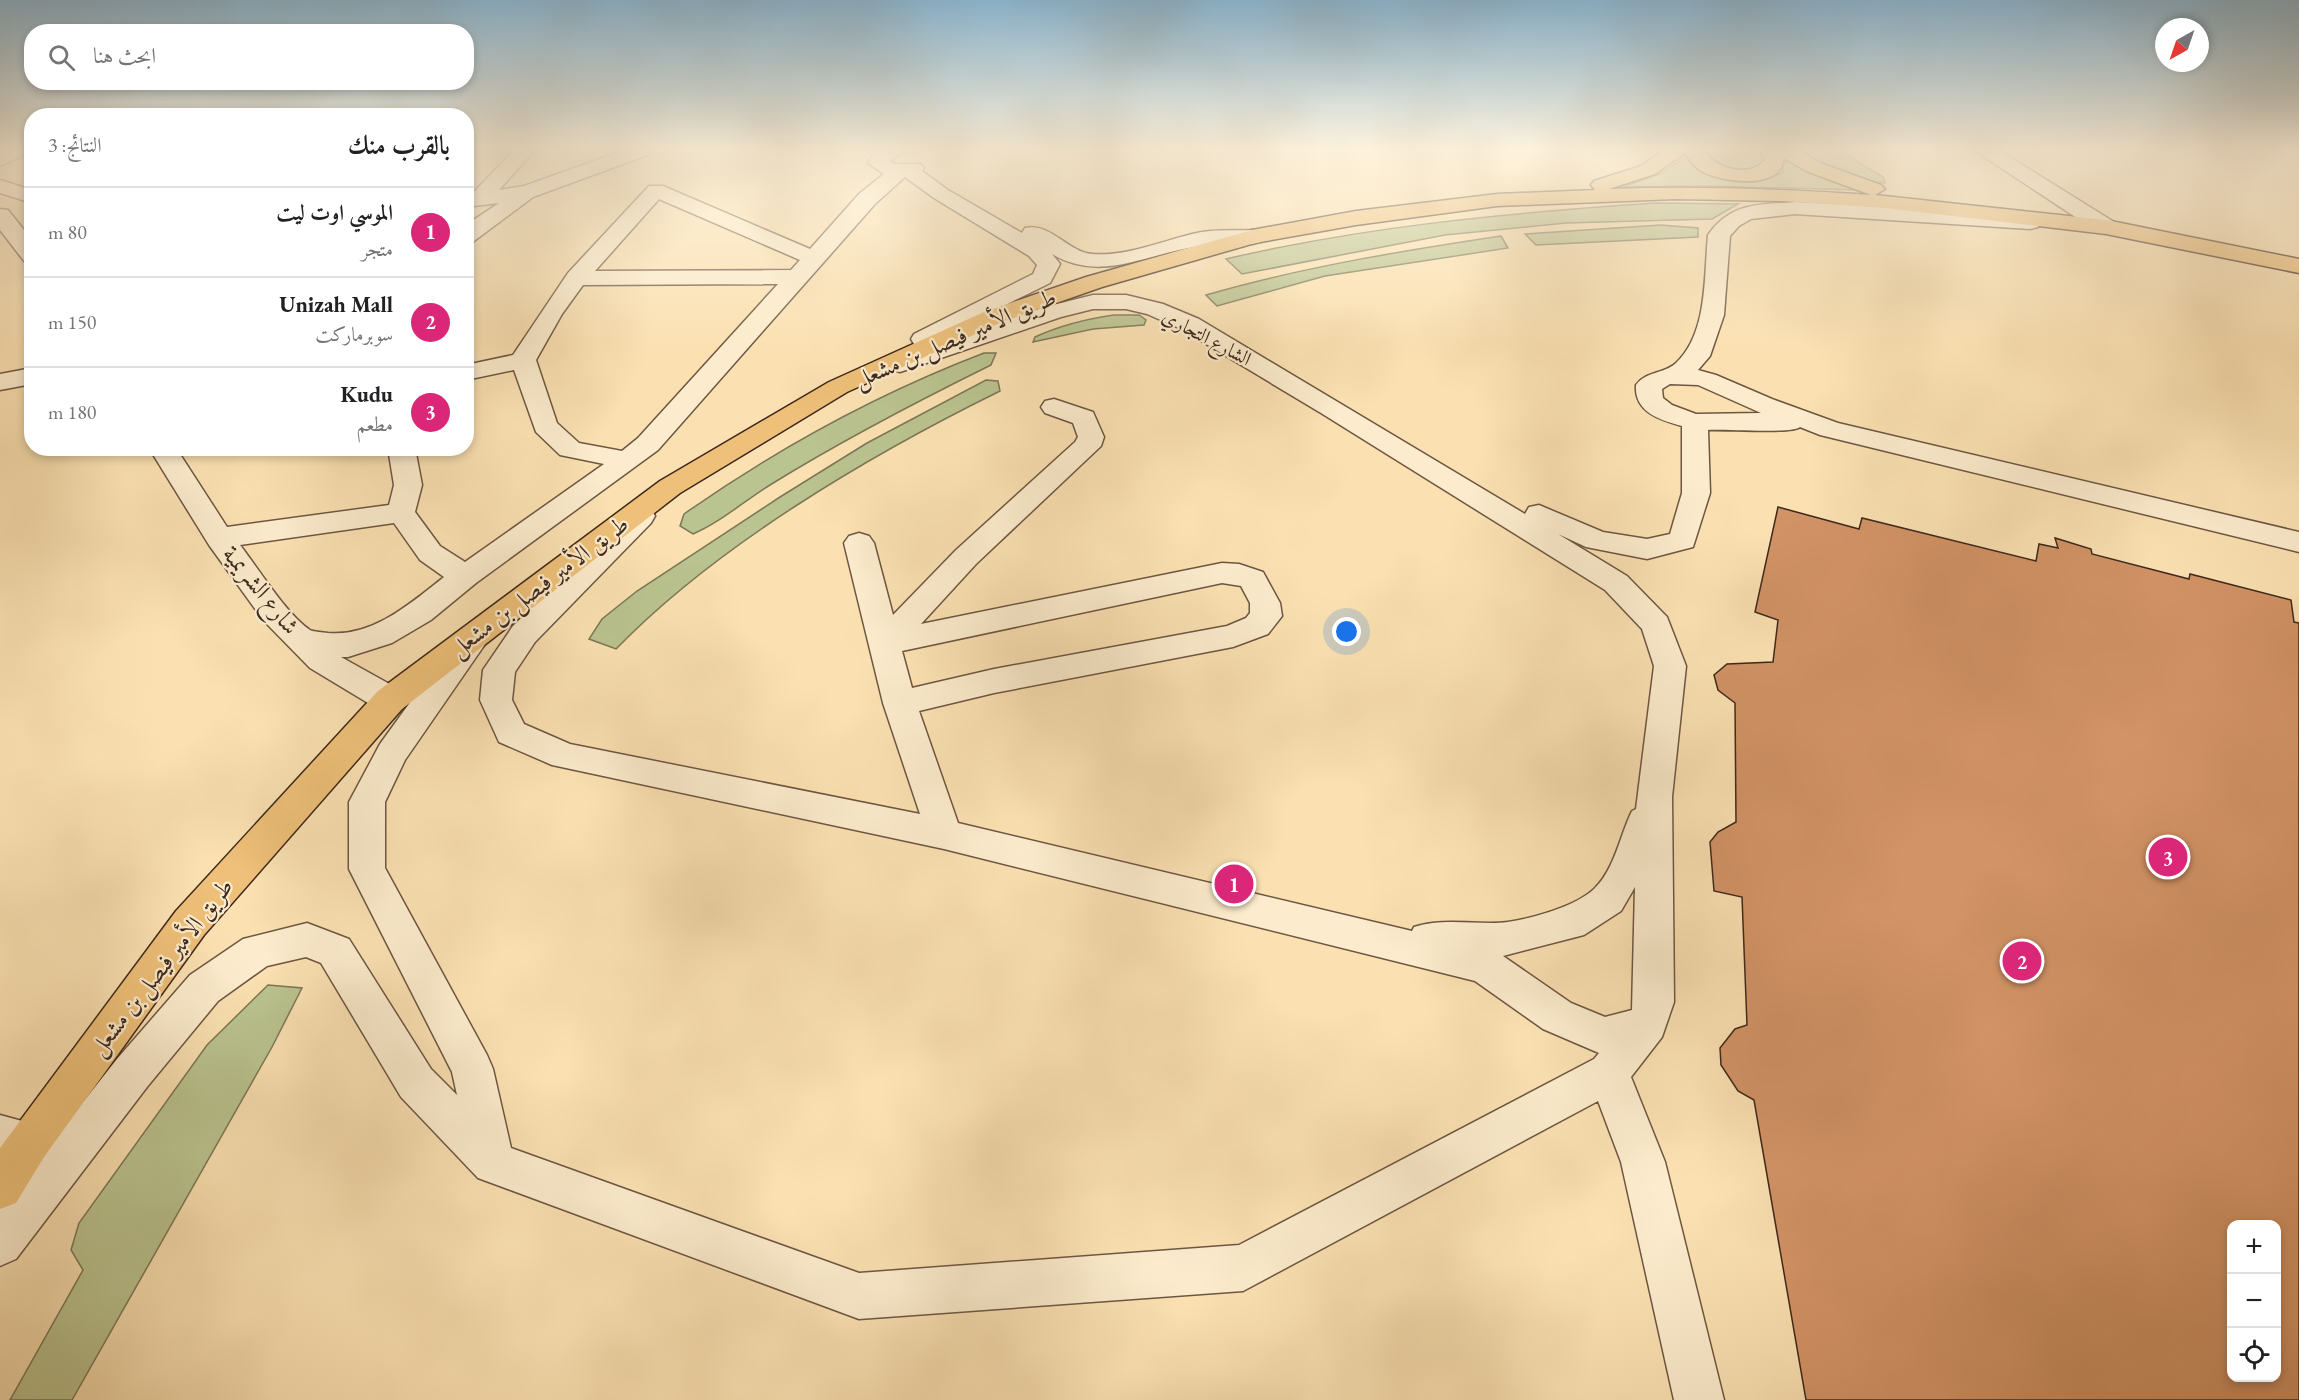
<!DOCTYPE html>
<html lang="ar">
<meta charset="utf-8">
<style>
:root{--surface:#fff;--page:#f6f6f6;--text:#202124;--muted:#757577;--line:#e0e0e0;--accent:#db2777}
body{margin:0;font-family:"EB Garamond",Amiri,serif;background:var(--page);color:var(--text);direction:rtl}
.controls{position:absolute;right:18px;bottom:18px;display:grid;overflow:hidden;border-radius:12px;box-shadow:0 3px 9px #0003}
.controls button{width:54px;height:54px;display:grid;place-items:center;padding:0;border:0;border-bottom:2px solid var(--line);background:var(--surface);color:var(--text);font:30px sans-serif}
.compass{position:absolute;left:2155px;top:18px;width:54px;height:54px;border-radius:50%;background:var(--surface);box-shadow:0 3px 9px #0003;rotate:220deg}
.you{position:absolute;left:1347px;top:632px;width:21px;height:21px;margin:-15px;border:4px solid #fff;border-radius:50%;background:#1a73e8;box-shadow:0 0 0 9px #1a73e833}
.badge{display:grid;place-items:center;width:39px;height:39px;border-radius:50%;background:var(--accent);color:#fff;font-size:20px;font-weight:700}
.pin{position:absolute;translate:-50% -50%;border:3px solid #fff;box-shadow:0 2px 6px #0006}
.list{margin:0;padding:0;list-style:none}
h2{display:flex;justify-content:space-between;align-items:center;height:78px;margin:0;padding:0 24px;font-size:26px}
h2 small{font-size:20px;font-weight:400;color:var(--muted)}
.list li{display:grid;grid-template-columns:39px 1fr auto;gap:18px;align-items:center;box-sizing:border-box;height:90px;padding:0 24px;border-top:2px solid var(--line)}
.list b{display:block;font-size:22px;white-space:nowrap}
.list p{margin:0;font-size:20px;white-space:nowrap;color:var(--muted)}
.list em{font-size:20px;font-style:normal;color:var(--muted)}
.icon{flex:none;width:33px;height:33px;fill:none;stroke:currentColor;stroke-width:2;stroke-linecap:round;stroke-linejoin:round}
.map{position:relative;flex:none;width:2299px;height:1400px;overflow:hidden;direction:ltr}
.search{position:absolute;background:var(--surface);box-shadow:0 3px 9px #0003;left:24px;top:24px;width:450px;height:66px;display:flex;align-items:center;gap:15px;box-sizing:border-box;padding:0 21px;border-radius:24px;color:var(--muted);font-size:22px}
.panel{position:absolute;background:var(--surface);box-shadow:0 3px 9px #0003;left:24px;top:108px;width:450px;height:348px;border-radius:24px;direction:rtl}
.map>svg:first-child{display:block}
.green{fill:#bac490;stroke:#7c7656;stroke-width:1.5}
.building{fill:#d29366;stroke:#3e281d;stroke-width:1.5;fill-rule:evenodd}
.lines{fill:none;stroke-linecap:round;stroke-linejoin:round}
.minor-casing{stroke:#6d5642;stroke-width:3}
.highway-casing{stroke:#3e281d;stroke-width:3}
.minor{fill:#fceccd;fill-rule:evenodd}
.highway{fill:#eec079;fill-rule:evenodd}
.labels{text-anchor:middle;stroke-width:4.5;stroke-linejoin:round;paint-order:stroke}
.far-street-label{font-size:20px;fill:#3e281d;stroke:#fceccd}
.street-label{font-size:24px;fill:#3e281d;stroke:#fceccd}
</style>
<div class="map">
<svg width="2299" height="1400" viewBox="0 0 2299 1400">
<rect width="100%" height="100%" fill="#fbe1b2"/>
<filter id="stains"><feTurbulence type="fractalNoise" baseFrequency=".00333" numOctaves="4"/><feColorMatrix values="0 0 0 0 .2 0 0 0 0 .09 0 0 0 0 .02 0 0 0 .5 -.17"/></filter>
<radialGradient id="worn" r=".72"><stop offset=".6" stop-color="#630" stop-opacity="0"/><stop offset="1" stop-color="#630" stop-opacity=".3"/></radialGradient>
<path class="green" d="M1703,150H1759L1765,158C1755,180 1719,165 1704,158Z
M1801,150H1838L1883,177L1885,183C1855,180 1825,167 1801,150Z
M1687,156C1695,176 1737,184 1756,182C1766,181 1775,176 1783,172L1781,156L1858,190L1708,186L1623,187L1662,173Z
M1654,203L1738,204L1712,219L1566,223L1445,235L1242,274L1226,259C1367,226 1509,213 1654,203Z
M1661,225L1698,228V237L1536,245L1525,234Z
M1501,236L1508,248L1325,276L1217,306L1206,295C1303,267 1401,251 1501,236Z
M1114,315H1139L1146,320L1144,325L1093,329L1033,342L1035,337C1061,325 1086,319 1114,315Z
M984,353H996L991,365C916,402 841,441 770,485C744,501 721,522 693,534L680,526L684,514C778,448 877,394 984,353Z
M986,380L998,381L1000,391C870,455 717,545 616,649L589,639L602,619L637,591L780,497L867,443Z
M268,985L302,988L272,1047L72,1400H10L83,1270L71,1250L79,1223L207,1045Z"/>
<path class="building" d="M1778,507L1859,529L1862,518L2036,561L2039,544L2058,548L2055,538L2091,549L2092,554L2189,579L2190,574L2291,600L2294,622L2299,623V1400H1806L1754,1100L1738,1091L1721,1065L1720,1048L1735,1029L1747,1025L1742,897L1714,891L1710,842L1718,832L1736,822L1735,703L1718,690L1714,675L1727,664L1773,662L1778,620L1755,612ZM2232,1224H2277V1377H2232Z"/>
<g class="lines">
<defs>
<path id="minor" d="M4,150H29L26,154L0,166V152Z
M514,150H535L499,190L524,186L625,150H653L650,154L533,197L474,241L466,243V225L499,203L466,207V195L472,194Z
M876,150H905L890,161L895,164H921L924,168L922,171L948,190L1022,233L1025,228C1050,222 1068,252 1092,254C1127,257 1164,240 1197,233C1214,229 1234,231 1252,230L1260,232L1263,237L1260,242L1252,244C1235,244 1217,244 1201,246C1149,252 1102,284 1052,254L1060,264L1050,283L923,346L914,344L911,339L914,334L1033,274L1037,265L1029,256L934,198L905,177L875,204L658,450L476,583L431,620L392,643L348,657H341L402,691L406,700L402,709L390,712L378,709L310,668L263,620L209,545L149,448H176L227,527L389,505L394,485L388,448H415L422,485L415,512L440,546L465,562L604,464L560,455L536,432L514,370L466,380V365L513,355L568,273L649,186H663L810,249L859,194L884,174L868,163ZM659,199L800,260L791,270L595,271ZM778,284L638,438L622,451L579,443L557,423L536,360L562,314L583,285ZM394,523L420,560L444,577C411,603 373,637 328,633C323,632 314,632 310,630C286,614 258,568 240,545Z
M1974,150H1998L2114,222L2117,227L2114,232H2098Z
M0,180L32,190V203L0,193Z
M1795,202L2030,215L2038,217L2041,222L2038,227L2030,229L1795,214L1751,219L1739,226L1730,236L1724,315L1710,356L1698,370L1716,375L1772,399L1838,423L2299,532V552L1820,435L1800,427C1792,434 1725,429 1708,430L1710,493L1693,547L1647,559L1586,547L1558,534L1627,576L1667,617L1686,666L1672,797L1674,1002L1662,1037L1631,1077L1665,1162L1724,1400H1674L1621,1162L1598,1101L1243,1291L859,1319L478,1178L401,1097L321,963L306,957L267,966L218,1001L147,1087L16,1259L0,1266V1207L37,1160L29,1163L0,1157V1115L44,1127L50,1144L117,1059L190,975L243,939L307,923L349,939L431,1069L457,1095L452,1072L349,869V802L380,744L463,629L474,626L485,629L490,637L405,760L385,802V868L487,1055L493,1069L511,1148L859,1273L1239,1245L1594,1059L1599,1053L1543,1029L1475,981L944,849L552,765L499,742L480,700L483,670L513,626L631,509L641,507L651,509L655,516L651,523L535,642L515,672L512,700L524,724L570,744L920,814L883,703L844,543L849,536L859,533L869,536L874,543L893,615L956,550L1075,442L1078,437L1073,423L1045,413L1041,407L1045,401L1054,399L1093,412L1104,437L1101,446L976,564L921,624L1222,563L1239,564L1263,572L1280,603L1282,616L1268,634L1233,647L994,693L919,711L958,823L1412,931L1414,927C1438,919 1466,923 1492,923C1519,923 1574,908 1594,889C1615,869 1620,835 1632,811L1636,809L1654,666L1642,629L1605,590L1321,413L1181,329L1147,314L1126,309H1093L1061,317L909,369L900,372L891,369L887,364L891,359L1045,307L1093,295H1126L1163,304L1199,319L1525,514L1529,507L1539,505L1603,532L1647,539L1670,534L1682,493V426C1660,420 1634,412 1636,385C1646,371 1664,374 1676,363C1708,333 1704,276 1708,235C1731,202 1759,205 1795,202ZM1670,384L1698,385L1761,413L1696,414L1672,405L1663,398L1662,389ZM1222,583L1241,586L1250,603V613L1246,618L1227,626L994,669L912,688L902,651ZM1635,887L1632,1010L1605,1017L1571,1003L1503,956L1584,935L1621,911Z
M0,209L8,210L32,240V263L24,261L0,230Z
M32,368V384L0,390V374Z"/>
<path id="highway" d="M1664,150H1703C1715,168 1749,179 1765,160L1759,150H1799L1820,163L1881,185L1885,189L1875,195L2106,220L2299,259V273L2106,234L1885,208L1782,201L1676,199L1497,206L1356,225L1255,243L1102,287L1002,322L847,392L680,493L402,709L204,935L44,1157L16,1203L0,1209V1148L176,911L378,691L660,481L829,382L984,312L1086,277L1252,230L1356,211L1497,194L1595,190L1591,185L1594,181L1641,166ZM1685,153C1689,160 1694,166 1701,171C1720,182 1782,191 1784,158L1806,171L1871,195C1784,189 1697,186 1609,189L1655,174Z"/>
</defs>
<use href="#minor" class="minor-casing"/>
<use href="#highway" class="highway-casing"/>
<use href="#minor" class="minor"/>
<use href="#highway" class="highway"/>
</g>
<linearGradient id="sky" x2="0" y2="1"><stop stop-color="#8bb7d3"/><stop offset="0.43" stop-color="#fdf2dc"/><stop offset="1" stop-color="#fdf2dc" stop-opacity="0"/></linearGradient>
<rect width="2299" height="346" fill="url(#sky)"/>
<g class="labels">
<g class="far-street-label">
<text transform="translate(1207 337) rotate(28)" y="7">الشارع التجاري</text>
</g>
<g class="street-label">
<text transform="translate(955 338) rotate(-23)" y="8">طريق الأمير فيصل بن مشعل</text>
<text transform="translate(539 586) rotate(-37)" y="8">طريق الأمير فيصل بن مشعل</text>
<text transform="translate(261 590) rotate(51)" y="8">شارع الشريمية</text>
<text transform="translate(161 967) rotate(-52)" y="8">طريق الأمير فيصل بن مشعل</text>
</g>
</g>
<rect width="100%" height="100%" filter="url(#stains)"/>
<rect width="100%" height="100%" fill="url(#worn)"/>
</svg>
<div class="controls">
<button>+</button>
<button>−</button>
<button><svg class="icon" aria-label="locate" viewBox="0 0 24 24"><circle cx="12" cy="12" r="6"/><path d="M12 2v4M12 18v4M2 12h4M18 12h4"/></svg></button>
</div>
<svg class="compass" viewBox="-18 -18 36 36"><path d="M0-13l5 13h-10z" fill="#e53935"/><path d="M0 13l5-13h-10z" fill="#757577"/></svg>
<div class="you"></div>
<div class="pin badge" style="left:1234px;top:884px">1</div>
<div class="pin badge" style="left:2022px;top:961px">2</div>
<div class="pin badge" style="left:2168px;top:857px">3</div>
<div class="search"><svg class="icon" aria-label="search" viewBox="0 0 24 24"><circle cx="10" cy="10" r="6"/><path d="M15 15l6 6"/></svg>ابحث هنا</div>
<section class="panel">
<h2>بالقرب منك<small>النتائج: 3</small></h2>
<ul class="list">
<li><span class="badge">1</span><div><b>الموسي اوت ليت</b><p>متجر</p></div><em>80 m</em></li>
<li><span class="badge">2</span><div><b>Unizah Mall</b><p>سوبرماركت</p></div><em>150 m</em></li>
<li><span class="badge">3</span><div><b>Kudu</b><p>مطعم</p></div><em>180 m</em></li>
</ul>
</section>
</div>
